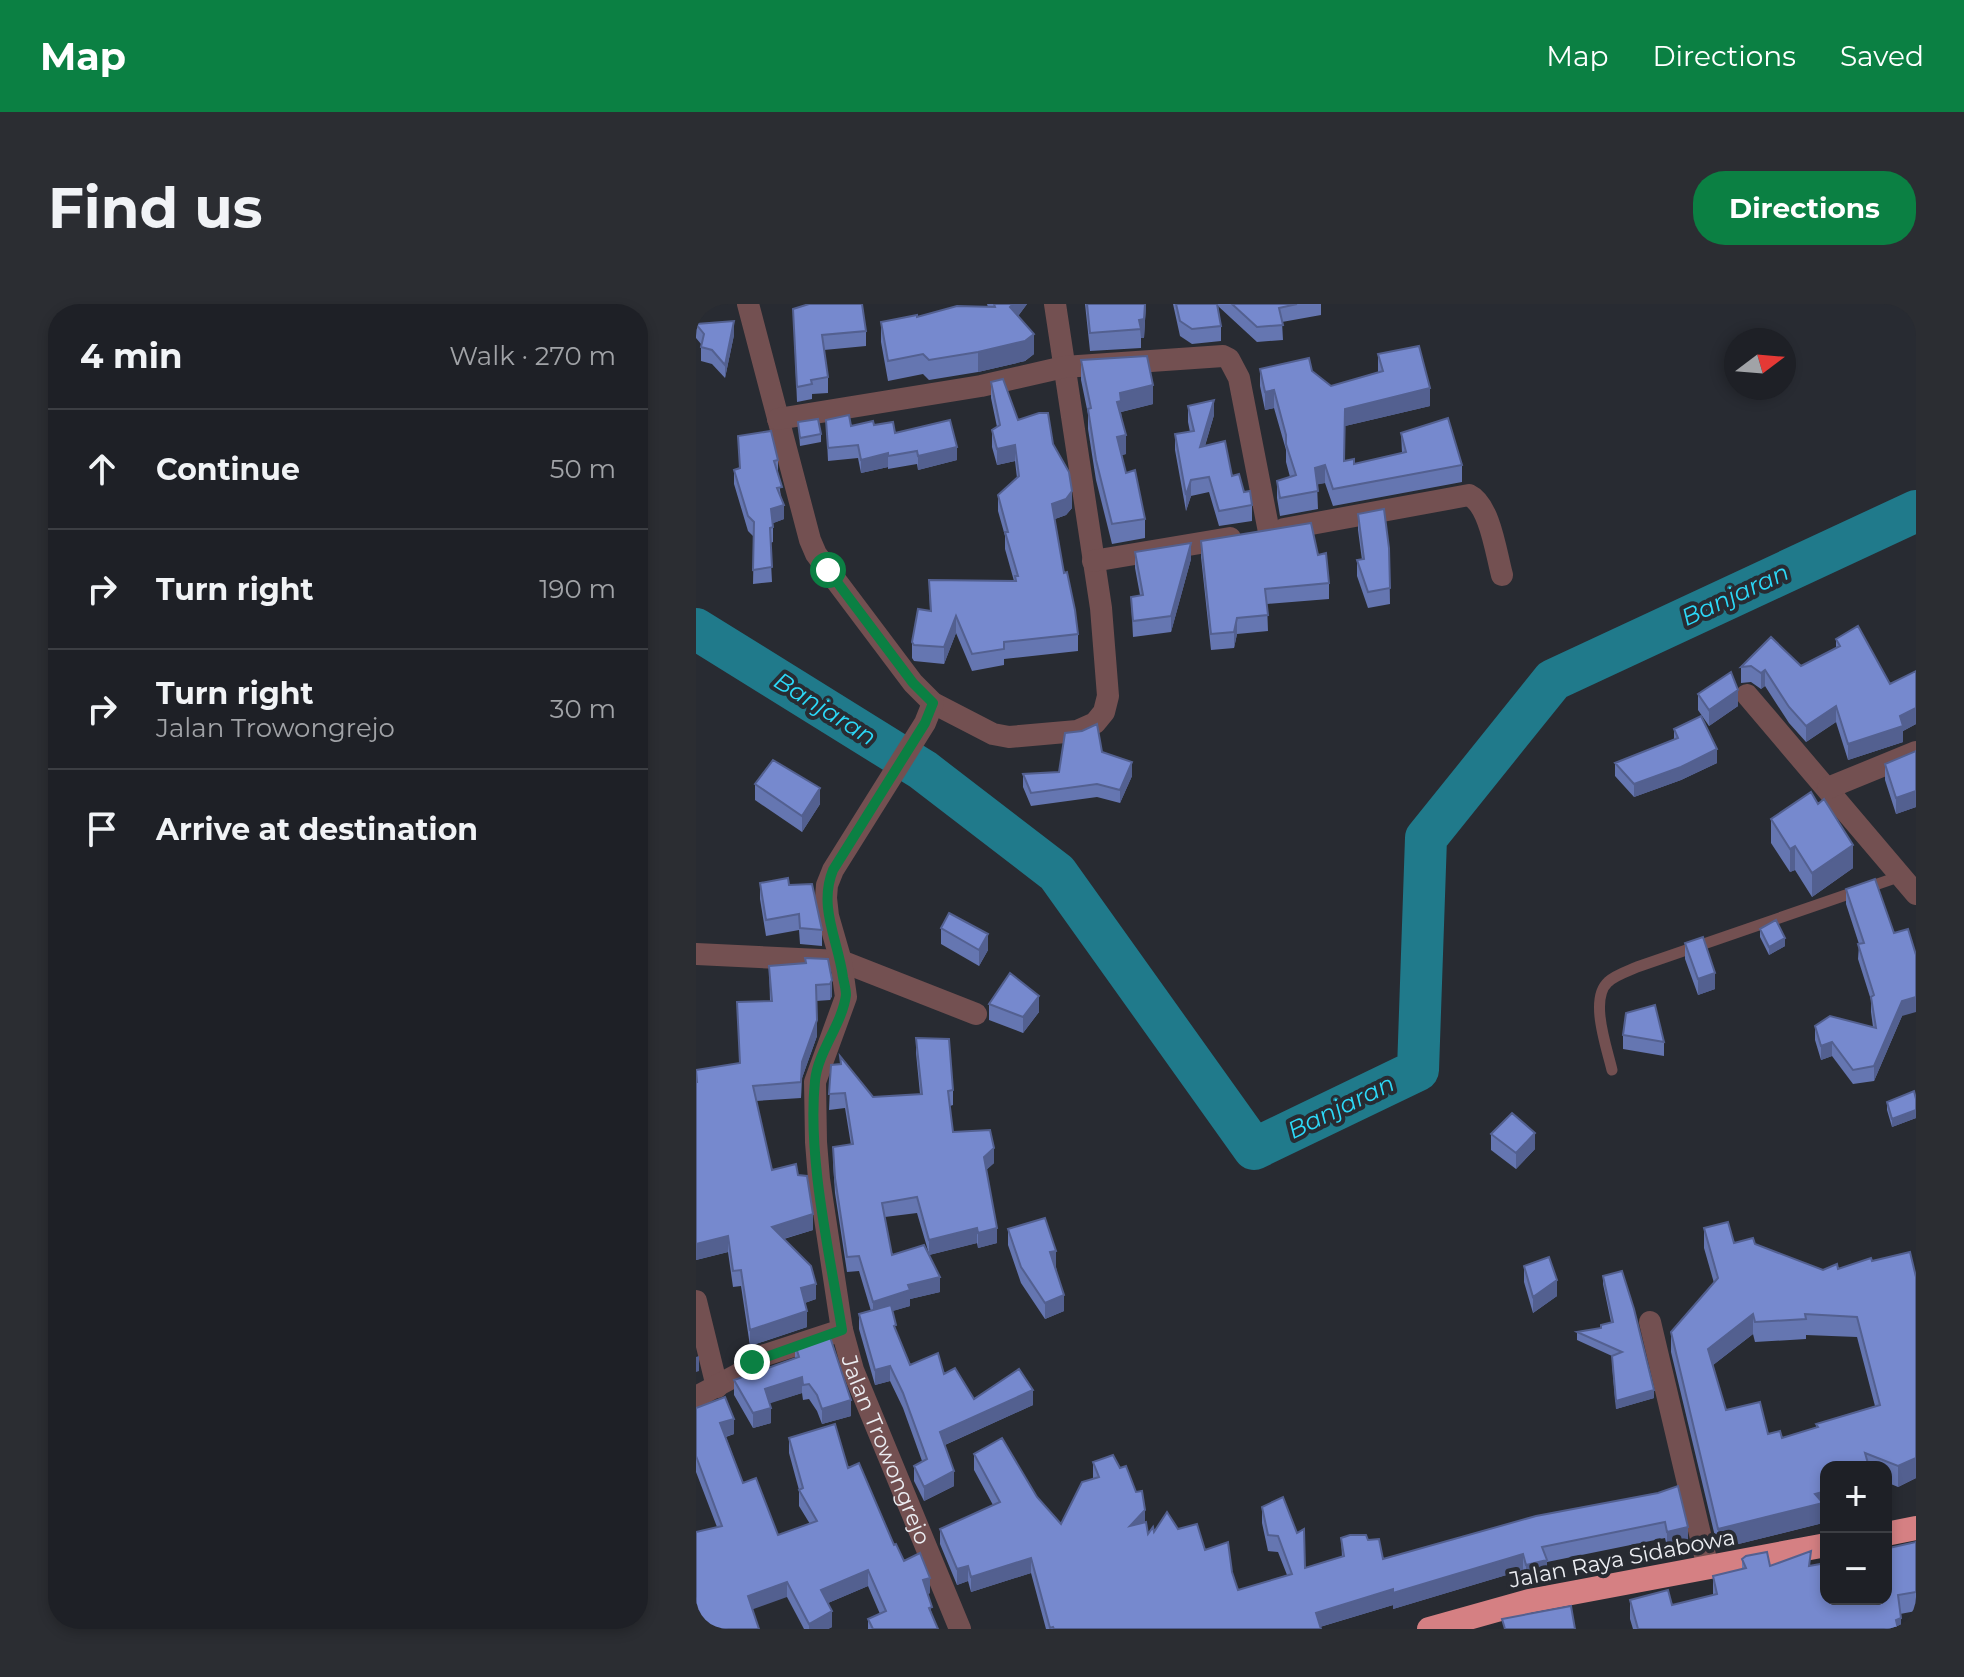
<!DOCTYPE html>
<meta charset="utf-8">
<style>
:root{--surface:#1e2026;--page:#2b2d32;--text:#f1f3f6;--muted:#a1a3a7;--line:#3c3e43;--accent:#0b8043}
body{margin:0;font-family:Montserrat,sans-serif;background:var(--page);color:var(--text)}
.controls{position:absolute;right:24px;bottom:24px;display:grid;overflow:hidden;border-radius:16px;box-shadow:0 4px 12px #0003}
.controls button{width:72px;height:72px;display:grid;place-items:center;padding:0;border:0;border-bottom:2px solid var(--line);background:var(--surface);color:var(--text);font:40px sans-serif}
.compass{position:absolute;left:1028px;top:24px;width:72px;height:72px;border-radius:50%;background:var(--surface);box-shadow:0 4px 12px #0003;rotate:74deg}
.stop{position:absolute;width:24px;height:24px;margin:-18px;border:6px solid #0b8043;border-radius:50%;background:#fff}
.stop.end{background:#0b8043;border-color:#fff;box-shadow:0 2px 8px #0008}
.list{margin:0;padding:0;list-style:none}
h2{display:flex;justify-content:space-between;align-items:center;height:104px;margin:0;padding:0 32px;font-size:34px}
h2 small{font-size:26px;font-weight:400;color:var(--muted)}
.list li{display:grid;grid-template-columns:52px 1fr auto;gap:24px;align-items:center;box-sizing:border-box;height:120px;padding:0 32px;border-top:2px solid var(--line)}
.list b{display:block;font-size:30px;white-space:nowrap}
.list p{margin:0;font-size:26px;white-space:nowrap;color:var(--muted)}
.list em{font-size:26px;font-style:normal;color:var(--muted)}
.icon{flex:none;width:44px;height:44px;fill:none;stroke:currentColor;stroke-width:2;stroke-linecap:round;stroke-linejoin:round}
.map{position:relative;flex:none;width:1220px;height:1325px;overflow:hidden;border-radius:32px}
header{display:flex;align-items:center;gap:48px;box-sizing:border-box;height:112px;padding:0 40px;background:var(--accent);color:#fff}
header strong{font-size:38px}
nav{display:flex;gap:44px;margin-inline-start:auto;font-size:28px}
.intro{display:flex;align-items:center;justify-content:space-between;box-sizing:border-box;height:192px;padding:0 48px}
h1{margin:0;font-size:56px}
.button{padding:20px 36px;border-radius:32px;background:var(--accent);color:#fff;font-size:28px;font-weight:700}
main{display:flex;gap:48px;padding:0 48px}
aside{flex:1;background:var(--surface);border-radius:32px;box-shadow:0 4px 12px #0003}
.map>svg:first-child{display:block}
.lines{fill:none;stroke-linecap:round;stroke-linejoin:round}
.river{stroke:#207a8b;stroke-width:42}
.lane{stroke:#735051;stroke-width:11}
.street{stroke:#735051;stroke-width:22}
.highway{stroke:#d58083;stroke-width:24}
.wall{fill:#6576b1;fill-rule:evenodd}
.shaded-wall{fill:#536090}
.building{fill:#7689ce;stroke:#536090;stroke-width:2;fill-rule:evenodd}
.route{stroke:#0b8043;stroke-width:10}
.labels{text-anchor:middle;stroke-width:8;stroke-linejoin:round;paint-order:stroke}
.street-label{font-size:22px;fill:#ebedf2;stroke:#282b32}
.water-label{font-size:24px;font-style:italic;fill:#2cd9f8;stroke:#282b32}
</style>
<header>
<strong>Map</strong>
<nav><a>Map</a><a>Directions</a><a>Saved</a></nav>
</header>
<div class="intro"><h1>Find us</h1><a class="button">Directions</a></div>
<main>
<aside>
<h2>4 min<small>Walk · 270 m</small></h2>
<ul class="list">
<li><svg class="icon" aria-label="ahead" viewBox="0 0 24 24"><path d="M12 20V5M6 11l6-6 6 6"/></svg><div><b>Continue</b></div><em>50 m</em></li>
<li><svg class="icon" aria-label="right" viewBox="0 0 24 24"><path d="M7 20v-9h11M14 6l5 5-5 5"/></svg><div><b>Turn right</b></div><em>190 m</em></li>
<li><svg class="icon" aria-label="right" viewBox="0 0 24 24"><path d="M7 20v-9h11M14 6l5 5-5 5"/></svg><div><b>Turn right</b><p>Jalan Trowongrejo</p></div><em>30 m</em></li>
<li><svg class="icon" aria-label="arrive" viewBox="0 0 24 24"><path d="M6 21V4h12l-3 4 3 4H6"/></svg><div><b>Arrive at destination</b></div></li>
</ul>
</aside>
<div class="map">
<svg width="1220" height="1325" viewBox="0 0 1220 1325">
<rect width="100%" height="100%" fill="#282b32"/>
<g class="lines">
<path class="river" d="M0,325L227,466L361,569L558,845L722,766L730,534L857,376L1220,207"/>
<path class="lane" d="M916,766C911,744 893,695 912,678C919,671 932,667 941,663L1205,572"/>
<g class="street">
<path d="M52,0L114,236L120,250L217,379L237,399L297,430L313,433L381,427L399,419L408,408L412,392L405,304L359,0"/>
<path d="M82,115L285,82L368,63L527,52L533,55L543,74L573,228"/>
<path d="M588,225L773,191C794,201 800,249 806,271"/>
<path d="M397,257L534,234"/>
<path d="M1051,391L1220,590"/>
<path d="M1132,484L1220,448"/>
<path d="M0,650L145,657L280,710"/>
<path d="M0,997L21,1083"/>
<path d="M954,1018L1012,1264"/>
<path d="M146,1026L123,875L120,838L119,778L150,693L145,657L132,612L130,594L131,581L137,566L229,419L237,399"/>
<path id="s1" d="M0,1093L43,1070L63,1053L146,1026L157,1066L264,1325"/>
</g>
<path class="highway" d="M1190,1230L1220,1224
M733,1325L833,1297L1130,1241"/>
</g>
<path class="wall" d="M291,0H331L322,12L338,50L329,57L282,68L233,76L227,70L192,77L185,38V18L292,3Z
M389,0H450L448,34H445V44L394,47Z
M477,0H625V11L586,18L587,36L561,38L522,2L525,22V37L496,40L484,32Z
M97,5L170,27V42L128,46L132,73V89L116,90V95L101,98Z
M0,20L38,31L29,74L16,60L5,57V40L0,34Z
M682,50L734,102L649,122L648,157L658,160L706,149L705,129L766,161V178L637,202L629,179L621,180L622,205L584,212L581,194V177L594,173L590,158V146L578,104L569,106L564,82V65L616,67L635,82L682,68Z
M385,56L457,100L425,108L430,150L426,151L430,169L449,215V234L416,240L400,176L392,125V110L385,76Z
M295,78L322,116L357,140L376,204L370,211L359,215L368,269L382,330V347L308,355V361L276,367L260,329L248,360L218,357L216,354V338L234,307L233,276L318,277L309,245V232L302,207V191L321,174L319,157L301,161L296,143V126L301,123L295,94Z
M492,102L518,111L509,142L548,188L556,201V217L523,222L513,188L495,192L490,207L479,146V130L494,128L492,118Z
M130,116L155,122L178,121L261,156L222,166L221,160L192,165V163L165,169L162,154L132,157Z
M102,118L125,130V138L104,142Z
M82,156V171L88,215L77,219V238L74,239L76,278L57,280L58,233L52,227L38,180V166Z
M662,210L693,244L694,300L672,304L661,272V256H666L662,226Z
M505,237L622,251L633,279V295L571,300L572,327L541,330L538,344L515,346L505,253Z
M439,248L495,255L475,328L437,333L435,293L444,291L439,264Z
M1075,333L1105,362L1140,344V335L1194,380L1220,367V420L1207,427V438L1152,456L1140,418L1110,438L1093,419L1069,382L1065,385L1055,378L1045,379V363Z
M1002,390L1042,402L1013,422L1002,406Z
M978,425L1021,459L985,476L938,493L919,472V459L978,436Z
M1220,447V503L1200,510L1189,476V460Z
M406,448L436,472L424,499L401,493L335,502L327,483V470L363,468Z
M59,480L124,500L106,528L59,496Z
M1122,500L1157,564L1116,593L1099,566L1094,568L1075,539V515Z
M64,579L93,581L126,626V642L104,640L103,626L70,632L64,595Z
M1150,585L1206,712L1178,777L1157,780L1136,752L1125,756L1119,736V722L1177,723L1175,708V696L1162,655L1163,640L1150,600Z
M245,624L292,646L283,662L245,640Z
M1064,625L1089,642L1073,651L1064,633Z
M989,639L1019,685L1002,691L989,655Z
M132,655L136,692L134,696L120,697L121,732L106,774L105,794L60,797L76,866L117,926L88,935L120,995L109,999L111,1023L54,1042L45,982L37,983L32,948L0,956V766L44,760L41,698L74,697L73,662L109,659Z
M293,700L343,708L327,729L293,716Z
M927,731L968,738V752L927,745Z
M220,734L257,786V801L254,802L257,828L298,859L290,866L301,939L282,944L281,939L233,951L244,988L214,995V1002L196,1007L200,1028L214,1061L248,1070L278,1095L337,1101L249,1141L258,1182L228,1197L218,1177V1162L226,1157L207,1104L194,1077L179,1081L163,1025V1010L175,1007L163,967L151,968L139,889L137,858V843L155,841L149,804L133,806L135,761L144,760V752L177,793L224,790L220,749ZM221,909L233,950L196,951L189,913Z
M1220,795V814L1196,823L1191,806V798Z
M795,830L839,845L820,865L795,846Z
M1008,924L1038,939L1059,940L1127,966L1142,965L1176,957L1220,973V1174L1202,1183L1190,1178V1163H1130V1207L1127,1208V1219L1022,1245L975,1048V1028L1018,979L1008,944ZM1057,1030L1059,1038L1110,1035V1031L1161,1033L1179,1102L1120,1120V1124L1086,1134L1072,1130L1030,1106L1017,1061Z
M312,925L360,963L368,1007L349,1015L325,979L312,941Z
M828,962L861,992L837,1009L828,978Z
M907,972L958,1094L920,1105L916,1060V1052L881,1036V1028L905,1024V1021L915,1018L907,980Z
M99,1040L155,1112L126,1120L121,1107L113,1095L107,1096L106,1089L73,1099L75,1119L57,1124L38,1091V1076L99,1054Z
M0,1104L38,1130L30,1133L47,1179L82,1231L114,1220L103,1202V1186L93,1149V1134L152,1164L208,1257L234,1289L232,1290L236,1312L242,1325H172V1315L184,1310L172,1282L132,1299L136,1323L132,1325H108L91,1293L21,1223L0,1168Z
M278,1150L341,1193L365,1220L397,1175V1158L449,1218L452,1230L458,1228L482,1225L536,1268L542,1286L591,1271L582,1248L572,1247L566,1219V1203L609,1264L646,1253L645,1234L672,1236L687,1255L962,1189L992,1238L971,1243L969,1234L851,1258V1271L830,1276L827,1266L697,1305V1301L624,1323L625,1325H350L335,1269L275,1288L272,1277L261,1281L244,1240V1225L297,1201L278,1166Z
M1220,1238V1307L1204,1310L1205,1325H937L934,1315V1296L976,1301L1017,1291V1272L1046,1265V1255L1074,1262H1115L1193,1251V1244Z"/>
<path class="shaded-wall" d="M317,0H331L314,23V3Z
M449,0H450L448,34H445L443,16Z
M38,17V31L29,74V61Z
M338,30V50L329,57L282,68V48Z
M457,81V100L425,108V116L421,98L424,89Z
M734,84V102L649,122V105Z
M578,86V104L569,106V88Z
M518,96V111L504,158V143Z
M430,131V150L421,152V133Z
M319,141V157L301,161V145Z
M261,143V156L222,166V152Z
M192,149V163L165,169V156Z
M629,161V179L619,181V164Z
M495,176V192L490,207V191Z
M376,187V204L370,211L356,216V200Z
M88,201V215L75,220V205Z
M495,239V255L475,328V312Z
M260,312V329L248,360V343Z
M541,314V330L538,344V328Z
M1069,366V382L1065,385V369Z
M1042,386V402L1013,422V406Z
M1140,402V418L1110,438V422Z
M1220,404V420L1207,427V438L1152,456V440Z
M1021,445V459L985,476L938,493V480Z
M436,458V472L424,499V486Z
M124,484V500L106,528V512Z
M1220,487V503L1200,510V494Z
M1157,541V564L1116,593V569Z
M1099,542V566L1094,568V545Z
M292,630V646L283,662V646Z
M1089,634V642L1073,651V643Z
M1019,669V685L1002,691V675Z
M136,676V692L134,696V680Z
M343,692V708L327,729V713Z
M1220,693V708L1206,712L1178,777V762L1206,697Z
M121,716V732L106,774L105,794L106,758Z
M1136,738V752L1125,756V742Z
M1220,806V814L1196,823V815Z
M839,829V845L820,865V849Z
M298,844V859L288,868V853Z
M117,910V926L76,938V923Z
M281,924V939L233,951V936Z
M301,924V939L282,944V929Z
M32,932V948L0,956V940Z
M360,947V963L354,964V948Z
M244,973V988L214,995V1002L177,1013V998L212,981Z
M861,976V992L837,1009V993Z
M120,980V995L105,1000V984Z
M368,991V1007L349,1015V999Z
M111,1007V1023L54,1042V1026Z
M1057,1010V1030L1012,1065V1045Z
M3,1052V1067L0,1068V1053Z
M194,1062V1077L179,1081V1066Z
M106,1073V1089L69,1101V1085Z
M337,1086V1101L244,1143V1128Z
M958,1086V1094L920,1105V1097Z
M155,1096V1112L126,1120V1105Z
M75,1104V1119L57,1124V1109Z
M38,1115V1130L24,1134V1119Z
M1220,1154V1174L1202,1183V1162Z
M258,1167V1182L228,1197V1183Z
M1130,1187V1207L1127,1208V1219L1022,1245V1225Z
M449,1206V1222H434Z
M992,1223V1238L971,1243V1228Z
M827,1250V1266L697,1305V1289Z
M335,1254V1269L275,1288V1273Z
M851,1256V1271L830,1276V1261Z
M272,1262V1277L261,1281V1265Z
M172,1266V1282L125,1302V1286Z
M234,1274V1289L227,1292V1276Z
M91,1278V1293L52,1307V1292Z
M697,1285V1301L620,1324V1309Z
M136,1307V1323L132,1325H113V1320Z
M1205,1314V1325H1200V1316Z"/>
<path class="building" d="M113,0H166L170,27L126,31L132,73L115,76L116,80L101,83L97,5Z
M298,0H317L314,3L338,30L329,37L282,48L233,56L227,50L192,57L185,18L221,11V13L261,2L299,3Z
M391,0H449L448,15L443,16L445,25L394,29Z
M480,0H521L525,22L496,25L484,17Z
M536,0H601L583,4L587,21L561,23Z
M38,17L29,61L16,46L5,43L8,30L0,20Z
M723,42L734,84L649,105L648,157L658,155V160L710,148L705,129L752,114L766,161L637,185L629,161L619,164L622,187L584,194L581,177L600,171L590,140V131L578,86L569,88L564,65L613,54L616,67L635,82L687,67L682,50Z
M451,52L457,81L424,89L425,97L421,98L430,131L421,133L430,169L439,166L449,215L416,220L400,156L392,105L395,104L385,56Z
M307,75L322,116L343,109H352L357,140L373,168L376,187L370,195L356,200L368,269L371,268L379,306L382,330L308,338V345L276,350L260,312L248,343L218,341L216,338L222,305L235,307L233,276L320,277L319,272H322L309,228H312L302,191L323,172L319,141L301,145L296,126L304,121L295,78Z
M518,96L504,143L529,137L536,172L543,170L548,188L554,187L556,201L523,207L513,173L495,176L490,191L479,130L498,127L492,102Z
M153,111L155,122L177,117L178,121L197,118L199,129L254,116L261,143L222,152L221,147L192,152V149L165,156L162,141L132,144L130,116Z
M122,115L125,130L104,134L102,118Z
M75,127L82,156L78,157L86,183L81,184L88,201L75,205L77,223L74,224L76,263L57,266L58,218L52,212L38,166L44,164L42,132Z
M688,205L693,244L694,284L672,288L661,256L668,255L662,210Z
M615,219L622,251L630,249L633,279L569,285L572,311L541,314L538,328L515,330L505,237Z
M495,239L475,312L437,317L435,293L447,291L439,248Z
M1162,322L1194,380L1220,367V404L1204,412L1207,422L1152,440L1140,402L1110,422L1093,403L1069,366L1065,369L1055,362L1045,363L1075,333L1105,362L1144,342L1140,335Z
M1035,368L1042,386L1013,406L1002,390Z
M1005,412L1021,445L985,463L938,480L919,459L982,434L978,425Z
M401,420L406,448L436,458L424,486L401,480L335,489L327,470L363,468L369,429L386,427Z
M1220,447V487L1200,494L1189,460Z
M77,456L124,484L106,512L59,480Z
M1115,488L1122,500L1128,495L1157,541L1116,569L1099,542L1094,545L1075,515Z
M92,574L93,581L116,580L126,626L104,624L103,610L70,616L64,579Z
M1179,575L1198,629L1212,625L1220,651V693L1206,697L1178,762L1157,766L1136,738L1125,742L1119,722L1134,712L1180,724L1175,693L1178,691L1162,640L1168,639L1150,585Z
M253,609L292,630L283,646L245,624Z
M1080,616L1089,634L1073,643L1064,625Z
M1007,633L1019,669L1002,675L989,639Z
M109,654L132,655L136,676L134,680L120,681L121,716L106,758L105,778L57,782L76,866L100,860L102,871L111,872L117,910L76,923L115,962L120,980L105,984L111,1007L54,1026L45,966L37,967L32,932L0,940V778H1L0,766L44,759L41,698L76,697L73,662L110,659Z
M314,669L343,692L327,713L293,700Z
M959,701L968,738L927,731L930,709Z
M220,734L253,735L257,786L252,787L257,828L294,826L298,844L288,853L301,924L282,929L281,924L233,936L221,893L186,899L196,951L228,941L244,973L212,981L214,986L177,998L163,952L151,953L139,874L137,843L157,840L149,789L133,790L135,761L145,760L144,752L177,793L226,790Z
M1218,787L1220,795V806L1196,815L1191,798Z
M816,809L839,829L820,849L795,830Z
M349,914L360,947L354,948L368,991L349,999L325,963L312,925Z
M1032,918L1038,939L1057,934L1059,940L1127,966L1141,960L1142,965L1175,954L1176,957L1214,948L1220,973V1154L1202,1162L1169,1149L1173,1163H1130V1187L1119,1190L1127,1199L1022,1225L975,1028L1022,974L1008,924ZM1057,1010L1059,1018L1110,1015L1109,1010L1161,1013L1184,1101L1120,1120L1122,1123L1086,1134L1084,1127L1072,1130L1064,1098L1030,1106L1012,1045Z
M853,953L861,976L837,993L828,962Z
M926,967L938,1005L958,1086L920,1097L916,1052L926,1048L881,1028L905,1024V1021L917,1018L907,972Z
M195,1001L200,1021L198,1022L214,1061L242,1049L248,1070L259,1064L278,1095L323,1065L337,1086L244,1128L258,1167L228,1183L218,1162L231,1155L207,1089L194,1062L179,1066L163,1010Z
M133,1030L155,1096L126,1105L121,1091L113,1080L107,1081L106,1073L69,1085L75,1104L57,1109L38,1076L103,1053L99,1040Z
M29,1093L38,1115L24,1119L47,1179L60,1174L82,1231L121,1217L103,1186L107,1184L93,1134L139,1120L152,1164L163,1159L198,1241L200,1240L208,1257L224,1249L234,1274L227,1276L236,1303L233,1304L242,1325H177L172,1315L190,1307L172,1266L125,1286L136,1307L113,1320L91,1278L52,1292L63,1325H0V1228L26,1222L0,1152V1104Z
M306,1134L341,1193L365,1220L386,1178L403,1173L397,1158L417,1151L424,1164L430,1162L440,1188L446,1187L449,1206L434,1222L450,1218L452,1230L457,1223L458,1228L471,1208L482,1225L501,1220L509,1246L532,1238L536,1268L542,1286L596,1270L582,1232L572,1231L566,1203L587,1193L601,1229L608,1225L609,1264L648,1252L645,1234L654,1231H670L672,1236L683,1235L687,1255L840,1212L962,1189L982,1182L992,1223L971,1228L969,1218L846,1243L851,1256L830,1261L827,1250L697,1289V1285L620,1309L625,1325H358L357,1323L354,1324L335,1254L275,1273L272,1262L261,1265L244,1225L304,1198L278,1150Z
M1220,1238V1288L1202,1291L1205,1314L1200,1316L1202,1325H942L934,1296L972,1286L976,1301L1021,1290L1017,1272L1050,1264L1046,1255L1050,1252L1071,1248L1074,1262L1115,1247L1113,1262L1130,1259V1295H1190V1251H1194L1193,1244Z
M875,1302L879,1325H809L806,1315Z"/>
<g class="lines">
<path class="route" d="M56,1058L146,1026C134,951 111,853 119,777C122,747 146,721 150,691C150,685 148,679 147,673C142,636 122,603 137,566L229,419L237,399L217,379L132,266"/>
</g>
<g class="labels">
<g class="street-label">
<text dy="8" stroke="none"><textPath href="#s1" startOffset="290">Jalan Trowongrejo</textPath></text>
<text transform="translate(926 1254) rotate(-11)" y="8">Jalan Raya Sidabowa</text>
</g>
<g class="water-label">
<text transform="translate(1039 291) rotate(-25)" y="8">Banjaran</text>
<text transform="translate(129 405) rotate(32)" y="8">Banjaran</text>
<text transform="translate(645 803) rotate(-26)" y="8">Banjaran</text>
</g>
</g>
</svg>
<div class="controls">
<button>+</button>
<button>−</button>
</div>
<svg class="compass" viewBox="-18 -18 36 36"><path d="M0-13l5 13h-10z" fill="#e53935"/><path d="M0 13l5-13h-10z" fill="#a1a3a7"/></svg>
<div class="stop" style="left:132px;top:266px"></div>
<div class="stop end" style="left:56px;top:1058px"></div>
</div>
</main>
